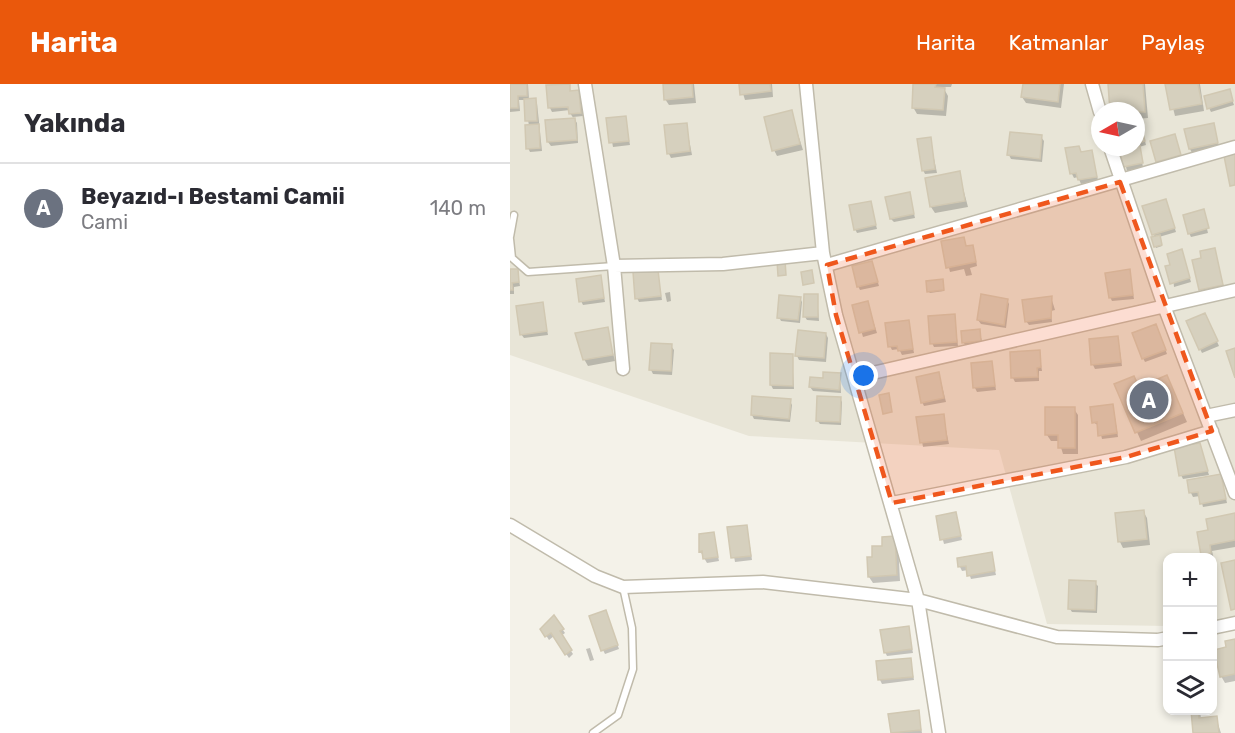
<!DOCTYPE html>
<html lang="tr">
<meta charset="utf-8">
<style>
:root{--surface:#fff;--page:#f7f7f7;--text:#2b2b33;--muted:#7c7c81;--line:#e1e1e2;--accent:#ea580c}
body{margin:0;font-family:Rubik,sans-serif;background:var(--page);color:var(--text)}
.controls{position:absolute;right:18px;bottom:18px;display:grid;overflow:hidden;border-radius:12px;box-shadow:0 3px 9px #0003}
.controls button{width:54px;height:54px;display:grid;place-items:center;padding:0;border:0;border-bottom:2px solid var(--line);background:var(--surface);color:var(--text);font:30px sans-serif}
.compass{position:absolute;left:581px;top:18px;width:54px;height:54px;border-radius:50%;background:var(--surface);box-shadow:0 3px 9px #0003;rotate:261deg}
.you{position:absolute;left:354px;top:292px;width:21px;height:21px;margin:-15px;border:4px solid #fff;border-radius:50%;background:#1a73e8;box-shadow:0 0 0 9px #1a73e833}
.badge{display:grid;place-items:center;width:39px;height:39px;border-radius:50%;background:var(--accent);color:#fff;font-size:20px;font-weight:700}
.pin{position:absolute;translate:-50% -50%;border:3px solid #fff;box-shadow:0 2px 6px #0006}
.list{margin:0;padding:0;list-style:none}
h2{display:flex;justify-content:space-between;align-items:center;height:78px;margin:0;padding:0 24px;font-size:26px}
h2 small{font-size:20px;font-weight:400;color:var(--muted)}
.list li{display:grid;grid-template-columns:39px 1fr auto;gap:18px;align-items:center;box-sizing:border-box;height:90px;padding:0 24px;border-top:2px solid var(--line)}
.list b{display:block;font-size:22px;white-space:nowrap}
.list p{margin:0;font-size:20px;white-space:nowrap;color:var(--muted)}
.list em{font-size:20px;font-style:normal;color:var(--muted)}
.icon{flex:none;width:33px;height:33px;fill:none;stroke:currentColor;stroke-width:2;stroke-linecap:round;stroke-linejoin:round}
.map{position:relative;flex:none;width:725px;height:649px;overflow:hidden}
header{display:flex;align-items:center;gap:36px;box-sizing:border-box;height:84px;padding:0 30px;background:var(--accent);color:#fff}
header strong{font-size:28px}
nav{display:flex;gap:33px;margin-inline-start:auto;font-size:21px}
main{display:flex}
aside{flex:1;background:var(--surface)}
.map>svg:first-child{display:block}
.residential{fill:#e8e5d7;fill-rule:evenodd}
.shadow{fill:#0003}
.building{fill:#d6d0be;stroke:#d1c8b2;stroke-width:1.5}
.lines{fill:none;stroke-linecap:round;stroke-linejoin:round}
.lane-casing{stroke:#c0bbab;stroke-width:9}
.street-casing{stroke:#c0bbab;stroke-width:15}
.lane{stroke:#fff;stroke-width:6}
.street{stroke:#fff;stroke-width:12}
.marked{fill:#ef571d;fill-opacity:0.2;stroke:#ef571d;stroke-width:4.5;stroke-dasharray:12 8;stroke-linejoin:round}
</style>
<header>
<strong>Harita</strong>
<nav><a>Harita</a><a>Katmanlar</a><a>Paylaş</a></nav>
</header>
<main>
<aside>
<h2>Yakında<small></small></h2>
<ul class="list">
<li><span class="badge" style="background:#6b7280">A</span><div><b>Beyazıd-ı Bestami Camii</b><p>Cami</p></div><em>140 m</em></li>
</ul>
</aside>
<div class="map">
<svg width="725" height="649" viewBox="0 0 725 649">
<rect width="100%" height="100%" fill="#f4f2e9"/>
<path class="residential" d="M0,0H725V544L703,543L702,474H658L657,542L537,540L489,366L239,352L0,271ZM590,27H626V63H590Z"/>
<path class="shadow" d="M0,0H18L19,16L25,15L27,19L32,67L20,68L18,64L19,42L15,16H9L10,27L0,28Z
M154,0H184L186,19L159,21L155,15Z
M230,0H262L263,13L235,16Z
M405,0H442L441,3H433L438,12L436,32L407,30L403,23Z
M514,0H554L551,24L516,19L512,13Z
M610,0H635L638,34L626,35V27Z
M657,0H690L694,27L665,32Z
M59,1L61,8H69L71,12L73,32L63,33L67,39L68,59L41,62L38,58L64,35L60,29V26L42,28L40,24Z
M719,7L724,21L701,28L699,24Z
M281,28L293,66L267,72L264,66Z
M115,34L120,61L103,63L98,36Z
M626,37L631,41L636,61L629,63L633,83L617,87L611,63H626Z
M176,40L182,71L161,74L159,70Z
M703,40L709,63L682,69L680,65Z
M531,53L534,57L532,78L501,75L499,71Z
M420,55L427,89L415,90L413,86Z
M666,55L672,75L650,81L648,77Z
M569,63L571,69L581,67L588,96L571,100L568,93L564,94L562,90Z
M449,89L458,123L425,129L421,123Z
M399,109L405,134L384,138L381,135Z
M360,118L367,145L347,149L345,145Z
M657,120L666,148L649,153L652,162L646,164L644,150Z
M693,129L698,149L681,153L679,149Z
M453,155L457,163L462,162L464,166L467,182L460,184L462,191L456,192L454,185L440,188L433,159Z
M704,166L715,207L694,211L690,205Z
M673,171L681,198L664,203L662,182Z
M362,178L369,202L350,206L348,202Z
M7,186L10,202L4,203V210H0V187Z
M147,187L152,216L129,218L127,214Z
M619,187L624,215L602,217L600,213Z
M90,193L95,218L73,221L71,217Z
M433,198L434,207L420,209L419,208Z
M160,208L161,217L157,218L155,209Z
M307,211L309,237L297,236L295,233Z
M541,213L545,226L541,227L542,238L519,241L516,237Z
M290,214L292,218L290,239L271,237L269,233Z
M497,216L499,220L496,244L471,240L468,236Z
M357,218L367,249L353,253L344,222Z
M32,220L38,251L14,254L11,250Z
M444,231L448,262L424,263L422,259Z
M697,235L709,262L692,269L690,265Z
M398,238L404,269L392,271L389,265L382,266L380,262Z
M97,245L105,277L78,282L74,275Z
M648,246L657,270L635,278L633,274Z
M469,247L473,260L456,262L453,258Z
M316,250L318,254L316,278L289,276L287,272Z
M608,253L612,282L585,285L583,281Z
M161,262L164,266L162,291L143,290L141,286Z
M529,268L532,287H529V297L505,298L503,294Z
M282,271L284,305H263L261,301Z
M481,278L486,306L467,308L465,304Z
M429,290L436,318L414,322L412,318Z
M330,291L331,309L303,307L300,303Z
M657,293L677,338L631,357L627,348L630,304Z
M330,314L332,318L331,341L310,340L307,336Z
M280,317L282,321L280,338L244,335L242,331Z
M603,321L608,353L592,355L589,342L583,338Z
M564,325L568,331V370H553L549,357H541L537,351Z
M433,332L439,360L413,363L408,334Z
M689,360L699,391L673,395L671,391Z
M711,392L717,419L693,423L690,412L683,413L681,409L679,398Z
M633,427L637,434L640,461L613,464L610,458Z
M445,429L452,456L434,460L427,433Z
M725,431V463L702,467L704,475L695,474L693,470L700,447Z
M237,442L242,476L225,478L219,444Z
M203,449L209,477L197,479L190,467Z
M384,454L388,460L390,497L363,499L359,493L364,474Z
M481,470L486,491L461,495L458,486L452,487L450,483L448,475Z
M585,499L588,502L587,529L562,528L560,525Z
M97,532L109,565L95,570L93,566Z
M44,533L55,549L51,552L63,570L59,574L44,552L39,556L32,545Z
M398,544L403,569L377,572L375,568Z
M725,557V597L715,599L711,592L718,565L717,558Z
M80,564L84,576L80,577L76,565Z
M400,575L404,596L372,600L370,596Z
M683,626H690L691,635L706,634L711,649H685Z
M408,628L412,649H382L380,632Z"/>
<path class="building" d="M0,0H17V12H8V24H0Z
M60,0V7L69,6L71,29L59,30L58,23L38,24L36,1Z
M153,0H182L183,13L154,16Z
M229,0H260L261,7L230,11Z
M403,0H426L425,3L435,4L433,26L402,24Z
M513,0H550L548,18L511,13Z
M598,0H633L635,28L600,27Z
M655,0H688L692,20L660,26Z
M720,5L723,17L697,25L694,12Z
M26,14L27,37H15L14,15Z
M282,26L290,60L262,67L254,33Z
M116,32L119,57L99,59L96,34Z
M65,34L67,56L37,58L35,36Z
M629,35L635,57L626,60V36Z
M177,39L180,67L157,70L154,41Z
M704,39L708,59L679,65L674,45Z
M29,40L30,64L16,65L15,41Z
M500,48L532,51L530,75L497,71Z
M665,50L671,71L646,78L640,57Z
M421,53L425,85L412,87L407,55Z
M569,62L571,68L582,66L587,93L568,96L566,89L560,90L555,64Z
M630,62L633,79L613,83L610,66Z
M725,70V101L720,102L714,72Z
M450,87L455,117L420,123L415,94Z
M400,108L404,130L380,135L375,113Z
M656,115L665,144L642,151L632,122Z
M361,117L366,141L344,146L339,121Z
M694,125L699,144L678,150L673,131Z
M650,151L652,161L644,163L641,153Z
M454,153L456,162L463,161L466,178L436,184L431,157Z
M705,164L713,201L689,206L682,176L691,174L690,167Z
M672,165L680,194L660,200L655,182L660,181L657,170Z
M275,176L276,191L268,192L267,177Z
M362,177L368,198L347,203L342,182Z
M0,185H8L9,198L2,199L3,206H0Z
M620,185L623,211L599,214L595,189Z
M148,186L151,212L125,215L123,188Z
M302,186L304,199L293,201L291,188Z
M91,191L94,214L69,218L66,195Z
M433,195L434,206L417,208L416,197Z
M294,210H308V233H293Z
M471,210L498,215L494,241L467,236Z
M269,211L291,213L288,236L267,234Z
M542,212L541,234L515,238L512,216Z
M358,217L365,245L349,249L342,221Z
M33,218L37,247L10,251L6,222Z
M695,229L708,257L689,266L676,237Z
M445,230L447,258L420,260L418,232Z
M399,236L403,265L388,267L387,262L378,263L375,239Z
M646,240L656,266L632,275L622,249Z
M98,243L103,271L73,276L65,249Z
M470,245L471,257L452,259L451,247Z
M288,246L316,249L314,274L285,272Z
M608,252L611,278L581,281L579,255Z
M141,259L162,260L161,287L139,286Z
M725,264V294L716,267Z
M530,266L531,283L527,284L528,293L501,294L500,268Z
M260,269L283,270V302L260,301Z
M482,277L485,302L463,304L461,279Z
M313,288L331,289L329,306L299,303L300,293L313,294Z
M429,288L434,314L411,319L406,293Z
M657,291L673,329L625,349L604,300L624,292L629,303Z
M379,309L382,328L373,330L369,311Z
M242,312L281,315L279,335L241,331Z
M307,312L331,313L330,338L306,337Z
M603,320L607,349L588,352L587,338L582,339L580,323Z
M535,323H565V364H548V351H535Z
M434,330L437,356L410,359L406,333Z
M690,359L698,387L669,392L664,363Z
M711,390L716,415L690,420L688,408L679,409L677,396Z
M634,426L637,455L608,458L605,429Z
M446,428L451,452L430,456L426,432Z
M725,429V456L700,461L701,469L691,471L687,448L698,446L696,435Z
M237,441L241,472L221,474L217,443Z
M204,448L208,473L193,475L192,467L189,468V450Z
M385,452L387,491L358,493L357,473H362V462H372V453Z
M482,468L485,487L457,492L456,482L448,483L447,474Z
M725,476V525L721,526L711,479Z
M559,496L586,497L585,526L558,525Z
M96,526L108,561L91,567L79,532Z
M44,531L54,545L50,547L62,566L55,571L41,549L35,553L30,545Z
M399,542L402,565L374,569L370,546Z
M725,555V590L710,593L704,566L716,563L715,557Z
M401,574L403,593L368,596L366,577Z
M409,626L411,646L381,649L378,630Z
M681,626H688L689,634L707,632L709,649H683Z"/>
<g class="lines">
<defs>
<path id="lane" d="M0,153L4,131
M0,155L2,174L18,188L104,182
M83,649L108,631L123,585L122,544L113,503"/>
<path id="street" d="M75,0L104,182L213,180L313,169
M296,0L313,169L326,231L408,516L429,649
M582,0L590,28
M600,63L654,222L725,409
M317,181L725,63
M104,182L113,285
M345,293L725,206
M696,332L725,326
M382,419L616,373L702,347
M0,441L85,492L113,503L253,498L408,516L547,553L648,556L658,554
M702,544L725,539"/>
</defs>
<use href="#lane" class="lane-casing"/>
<use href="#street" class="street-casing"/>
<use href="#lane" class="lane"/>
<use href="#street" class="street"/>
</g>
<path class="marked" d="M610,98L702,347L616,373L382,419L326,231L317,181Z"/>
</svg>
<div class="controls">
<button>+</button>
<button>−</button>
<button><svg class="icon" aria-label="layers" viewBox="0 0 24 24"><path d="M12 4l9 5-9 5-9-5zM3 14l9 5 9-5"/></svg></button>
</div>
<svg class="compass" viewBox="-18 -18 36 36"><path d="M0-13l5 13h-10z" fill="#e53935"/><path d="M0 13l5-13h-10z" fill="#7c7c81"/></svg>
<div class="you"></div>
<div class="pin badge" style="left:639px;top:316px;background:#6b7280">A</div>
</div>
</main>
